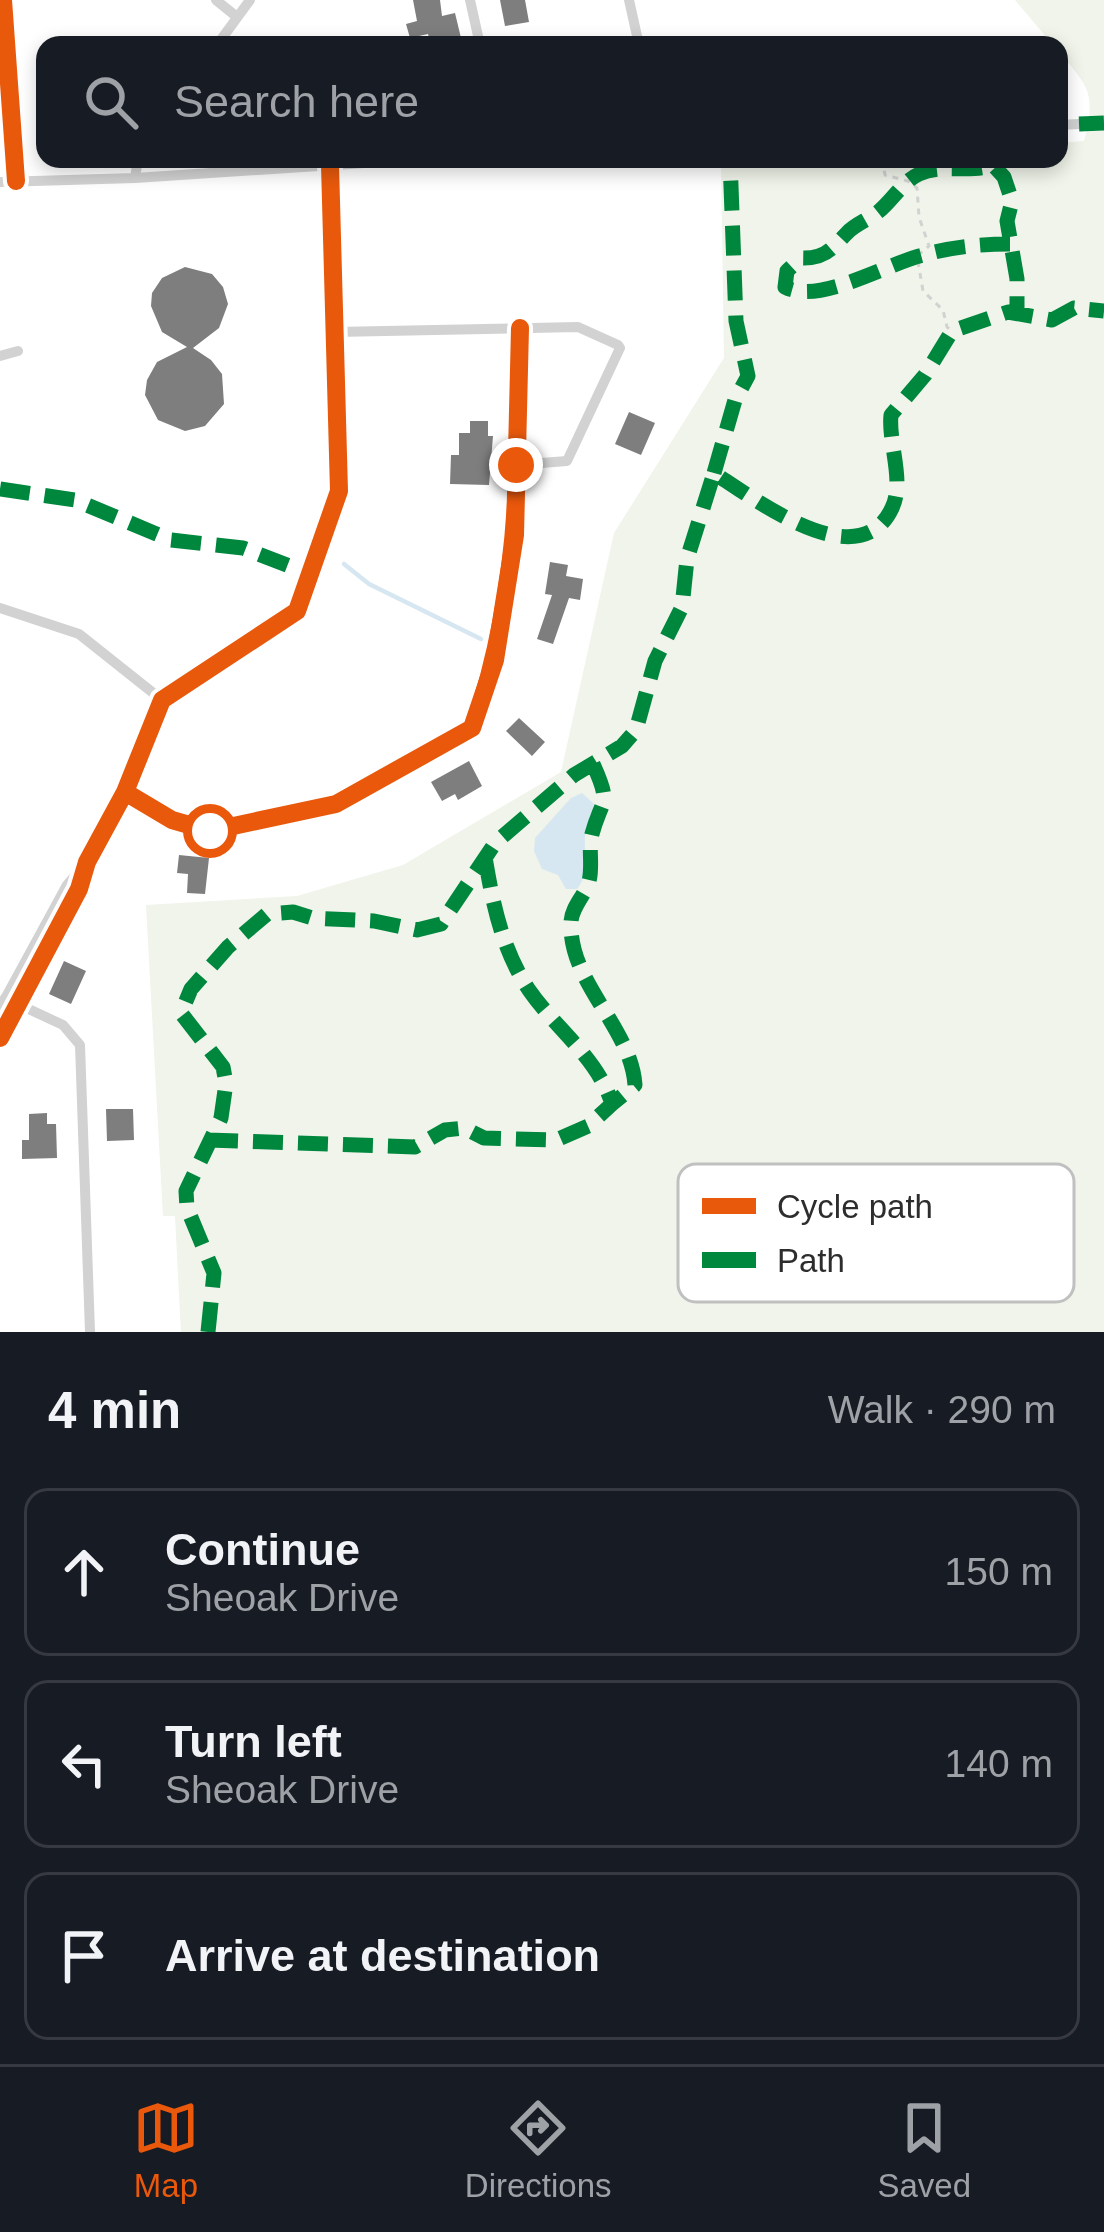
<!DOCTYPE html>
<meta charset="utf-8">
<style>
:root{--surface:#171b24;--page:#242831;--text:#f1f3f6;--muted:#9ea1a6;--line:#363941;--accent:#ea580c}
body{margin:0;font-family:Helvetica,sans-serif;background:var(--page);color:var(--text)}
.stop{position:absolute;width:36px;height:36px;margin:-27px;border:9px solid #ea580c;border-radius:50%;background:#fff}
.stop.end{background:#ea580c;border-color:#fff;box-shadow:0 3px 12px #0008}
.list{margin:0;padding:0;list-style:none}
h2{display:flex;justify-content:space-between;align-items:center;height:156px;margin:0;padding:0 48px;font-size:51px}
h2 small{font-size:39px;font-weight:400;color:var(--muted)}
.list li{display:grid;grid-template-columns:78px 1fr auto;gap:36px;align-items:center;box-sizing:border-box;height:168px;margin:0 24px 24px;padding:0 24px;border:3px solid var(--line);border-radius:24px}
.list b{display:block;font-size:45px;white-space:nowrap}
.list p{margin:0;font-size:39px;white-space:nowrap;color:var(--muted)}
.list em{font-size:39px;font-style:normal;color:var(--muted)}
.icon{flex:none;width:66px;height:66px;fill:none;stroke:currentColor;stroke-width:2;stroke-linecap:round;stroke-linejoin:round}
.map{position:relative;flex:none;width:1104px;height:1332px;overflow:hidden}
.search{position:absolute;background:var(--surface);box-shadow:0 6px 18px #0003;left:36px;right:36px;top:36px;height:132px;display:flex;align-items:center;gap:30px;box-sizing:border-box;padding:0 42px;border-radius:24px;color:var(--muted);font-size:45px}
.sheet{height:732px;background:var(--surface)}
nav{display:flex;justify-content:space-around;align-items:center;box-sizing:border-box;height:168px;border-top:3px solid var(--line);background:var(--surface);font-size:33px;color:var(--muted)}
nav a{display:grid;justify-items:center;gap:6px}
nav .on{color:var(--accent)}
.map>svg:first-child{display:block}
.green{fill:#f0f4ea}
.water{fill:#d6e7f2}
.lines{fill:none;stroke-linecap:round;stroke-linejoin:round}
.stream{stroke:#d6e7f2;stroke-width:4.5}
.building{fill:#7e7e7e}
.path{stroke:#d2d2d2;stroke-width:3;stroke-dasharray:6 6;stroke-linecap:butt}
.street{stroke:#d2d2d2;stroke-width:10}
.quiet{stroke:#00873e;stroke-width:15;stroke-dasharray:30 15;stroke-linecap:butt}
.cycleway-casing{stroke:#fff;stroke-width:26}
.cycleway{stroke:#e8590c;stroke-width:18}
.route{stroke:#ea580c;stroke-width:15}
.key{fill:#fff;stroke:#c0c0c0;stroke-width:3}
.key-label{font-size:33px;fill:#2d2d2d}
</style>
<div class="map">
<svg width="1104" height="1332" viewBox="0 0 1104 1332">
<rect width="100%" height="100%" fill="#fff"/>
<path class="green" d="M1015,0H1104V1332H181L175,1216H163L146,905L297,896L403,865L561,772L614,533L724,358L721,163L784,159H1059V143L1084,141C1096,94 1090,88 1059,52V45H1053Z"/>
<path class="water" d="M582,793L594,804C591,815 586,825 585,836C584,856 590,873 577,889H566L558,875L542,869L534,851L535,838L571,798Z"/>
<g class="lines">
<path class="stream" d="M344,564L369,584L481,639"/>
</g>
<path class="building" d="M413,0H440L442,16L455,13L461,38L431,45L428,34L410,38L406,24L417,21Z
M500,0H525L529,22L505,26Z
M185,267L212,274L223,287L228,304L219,328L193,348L211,360L222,374L224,404L205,426L185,431L158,420L145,395L147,380L157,362L187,347L162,332L151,306L152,293L162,278Z
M629,412L655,423L641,455L615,444Z
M470,421H488V436H493L489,485L450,484L451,455H459V433H470Z
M550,562L568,565L566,576L583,579L580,600L569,598L553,644L537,639L552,595L545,594Z
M519,718L545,742L532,756L506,731Z
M469,761L482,786L458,800L455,794L442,801L431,782Z
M179,855L209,858L205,894L187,893L188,874L177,873Z
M64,961L86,971L71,1004L49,994Z
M106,1109H133L134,1140L107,1141Z
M47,1113V1124H56L57,1158L22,1159V1140H29V1114Z"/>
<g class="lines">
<path class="path" d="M882,159L885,175L908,181L917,188L919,217L929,246L917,256L923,291L943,310L947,327L952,331"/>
<path class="street" d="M3,0L16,181
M216,0L237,17
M470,0L480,45
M629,0L639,45
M217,45L250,0
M1059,125L1079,124
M135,178L138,159
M0,182L135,178L426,159
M335,332L578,327L618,345L620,348L567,461L516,465
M0,356L18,351
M0,608L79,634L162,700
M125,792L172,820L210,831L336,804L472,728L495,660L515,535L520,328
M5,998L63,1025L80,1045L90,1332
M0,1008L67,885L85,864
M0,1038L79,889L87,862L125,792L162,700L297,611L339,491L330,165"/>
<path class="quiet" d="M1079,124L1104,123
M1010,244C980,244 952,247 923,255C886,264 819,305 785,287L787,271L801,258C826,259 831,249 847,233C855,224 868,220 878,212C892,201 902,182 919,174C943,163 969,174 993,165L1004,177L1012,201L1007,221L1017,279V314
M714,473L735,400L748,376L736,321L730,159
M0,489L75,500L171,540L243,548L310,574
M593,764C612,806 602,797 592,834C588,849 593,866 589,881C585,896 571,907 571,923C569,983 631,1027 635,1085L612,1104
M208,1140L415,1147L445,1130L464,1128L484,1138L556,1140L588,1126L612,1104C598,1058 556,1029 529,990C502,949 493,905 485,857
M208,1332L214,1273L187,1208L186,1191L221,1118L226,1083L223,1067L181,1013L191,989L228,947L267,914L293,912L312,918L374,921L417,930L441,924L495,843L574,775L622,746L636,730L655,661L682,607L687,559L714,473C755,499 859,579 892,508C905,481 888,443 891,415L925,375L952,331L1008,312L1052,320L1074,308L1104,311"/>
<defs>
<path id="cycleway" d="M3,0L16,181
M125,792L172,820L210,831L336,804L472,728L495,660L515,535L520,328
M0,1038L79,889L87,862L125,792L162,700L297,611L339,491L330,165"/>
</defs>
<use href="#cycleway" class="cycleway-casing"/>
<use href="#cycleway" class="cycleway"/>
</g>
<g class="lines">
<path class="route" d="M210,831L336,804L472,728C501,642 514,556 516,465"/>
</g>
<rect x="678" y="1164" width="396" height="138" rx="18" class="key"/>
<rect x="702" y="1198" width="54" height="16" fill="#e8590c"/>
<rect x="702" y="1252" width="54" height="16" fill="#00873e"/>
<g class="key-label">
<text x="777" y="1218">Cycle path</text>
<text x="777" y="1272">Path</text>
</g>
</svg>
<div class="stop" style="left:210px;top:831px"></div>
<div class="stop end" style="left:516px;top:465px"></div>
<div class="search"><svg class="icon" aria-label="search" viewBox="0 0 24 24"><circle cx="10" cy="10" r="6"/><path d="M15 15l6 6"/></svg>Search here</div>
</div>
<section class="sheet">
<h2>4 min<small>Walk · 290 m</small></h2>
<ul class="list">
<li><svg class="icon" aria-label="ahead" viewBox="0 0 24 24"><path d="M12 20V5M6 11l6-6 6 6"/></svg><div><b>Continue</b><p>Sheoak Drive</p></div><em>150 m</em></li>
<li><svg class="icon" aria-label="left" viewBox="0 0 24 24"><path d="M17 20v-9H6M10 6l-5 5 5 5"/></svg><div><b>Turn left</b><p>Sheoak Drive</p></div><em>140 m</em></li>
<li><svg class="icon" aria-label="arrive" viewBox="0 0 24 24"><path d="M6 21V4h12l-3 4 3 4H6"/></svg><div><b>Arrive at destination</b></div></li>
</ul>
</section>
<nav>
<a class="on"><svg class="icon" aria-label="map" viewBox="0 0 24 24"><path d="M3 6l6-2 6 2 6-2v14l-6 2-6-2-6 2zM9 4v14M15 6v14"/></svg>Map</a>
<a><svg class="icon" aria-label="directions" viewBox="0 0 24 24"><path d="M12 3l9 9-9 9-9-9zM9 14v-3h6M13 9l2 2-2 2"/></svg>Directions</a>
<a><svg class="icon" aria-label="saved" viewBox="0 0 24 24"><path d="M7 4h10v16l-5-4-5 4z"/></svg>Saved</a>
</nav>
